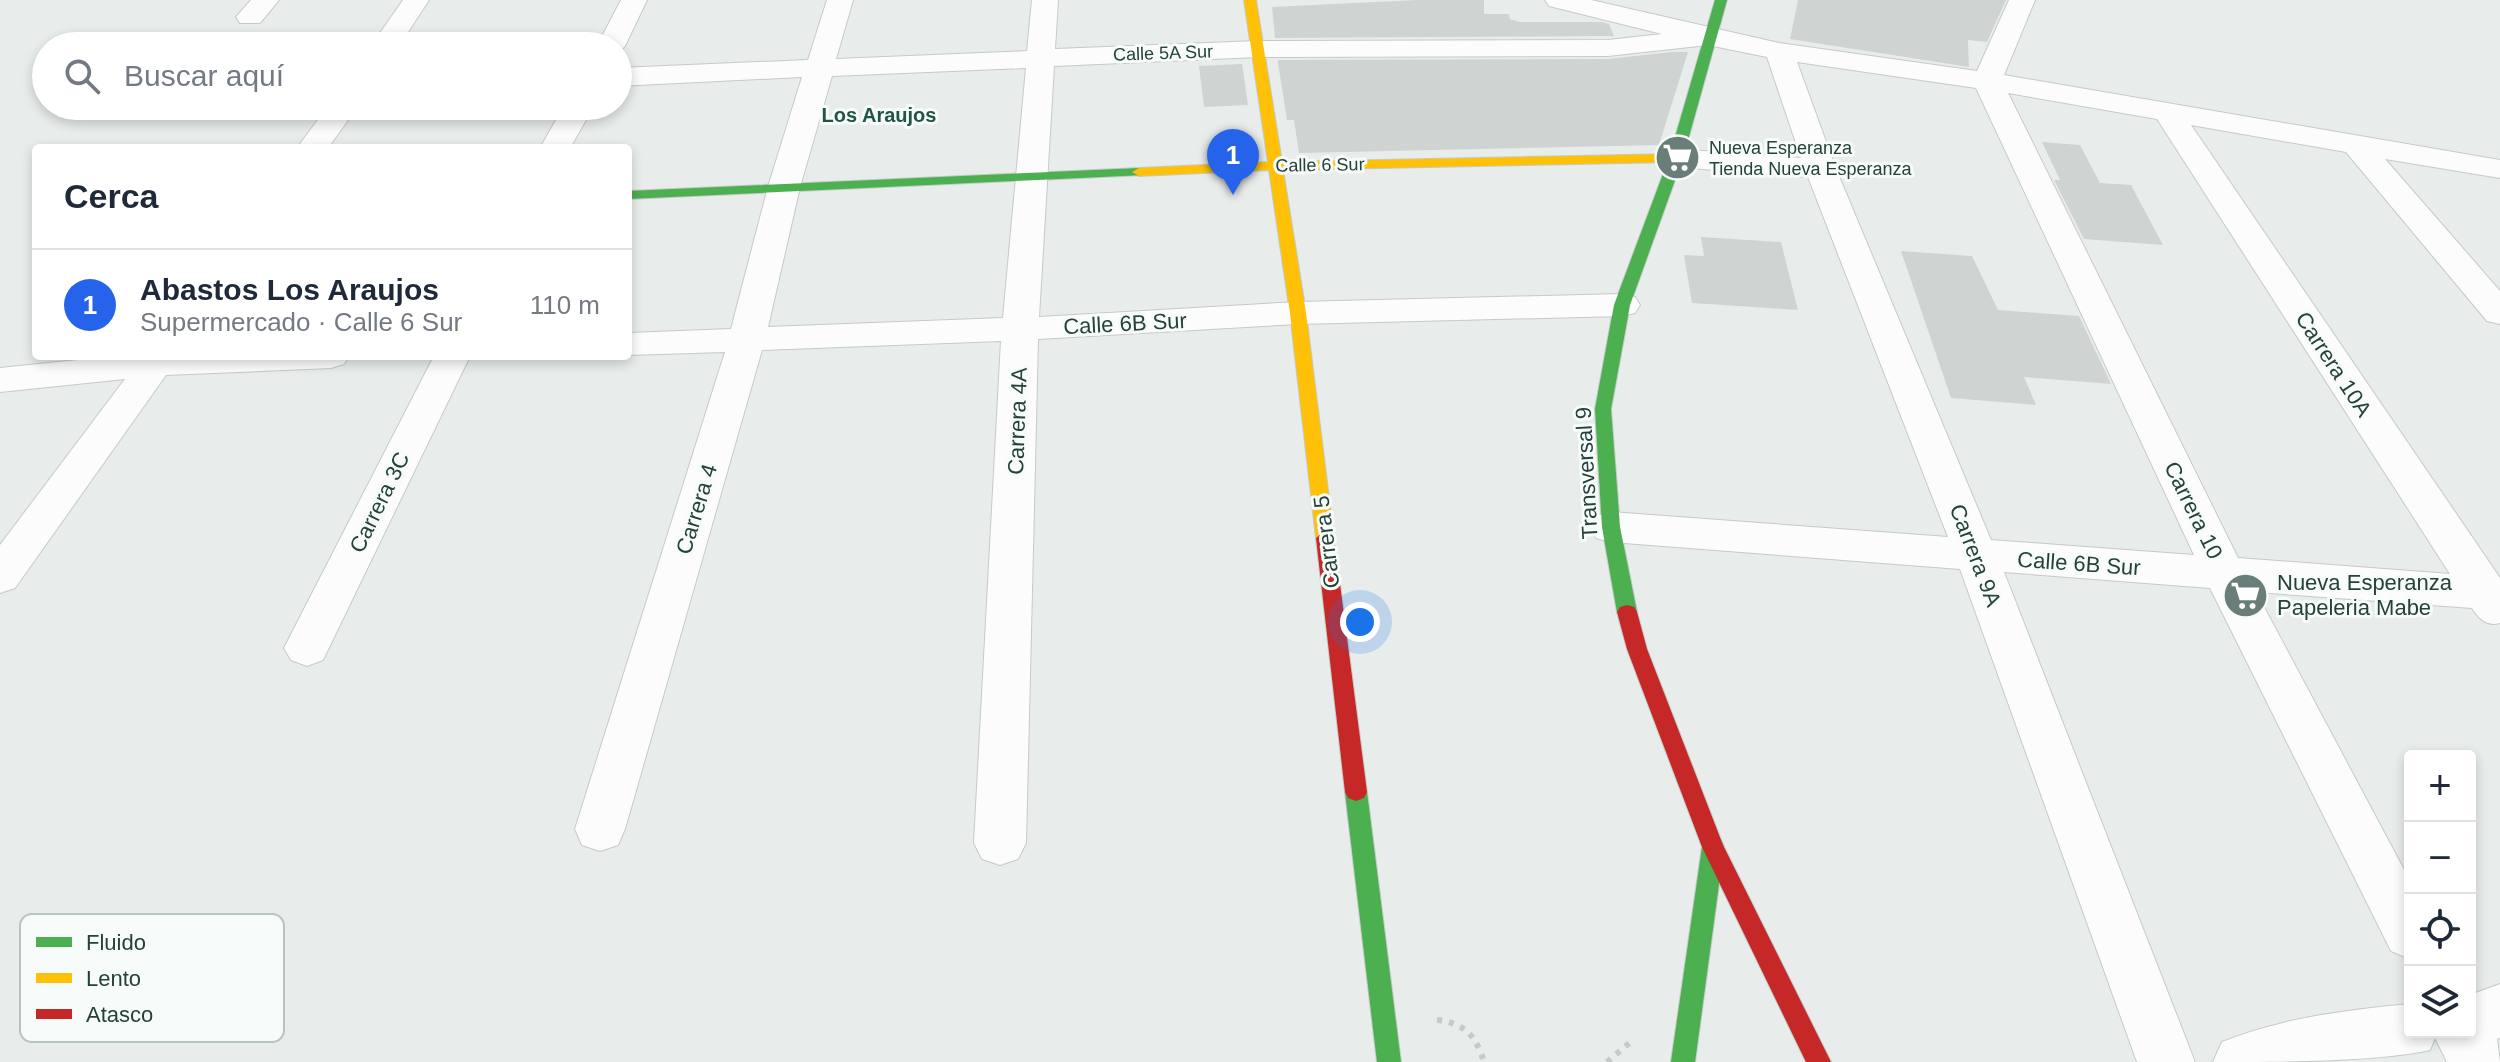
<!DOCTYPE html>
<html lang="es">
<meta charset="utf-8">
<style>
:root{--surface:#fff;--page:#f2f2f3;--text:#1f2937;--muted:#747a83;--line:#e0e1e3;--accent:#2563eb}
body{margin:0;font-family:Helvetica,sans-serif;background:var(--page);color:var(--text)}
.controls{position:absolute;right:24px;bottom:24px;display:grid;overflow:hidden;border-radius:8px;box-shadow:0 4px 12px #0003}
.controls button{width:72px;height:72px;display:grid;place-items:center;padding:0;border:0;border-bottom:2px solid var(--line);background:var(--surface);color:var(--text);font:40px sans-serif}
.you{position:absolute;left:1360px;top:622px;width:28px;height:28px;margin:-20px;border:6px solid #fff;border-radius:50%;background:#1a73e8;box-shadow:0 0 0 12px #1a73e833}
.badge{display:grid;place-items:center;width:52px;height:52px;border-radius:50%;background:var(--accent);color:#fff;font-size:26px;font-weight:700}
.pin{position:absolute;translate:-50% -66px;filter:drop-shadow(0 2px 4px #0008)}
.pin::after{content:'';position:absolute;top:42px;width:28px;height:24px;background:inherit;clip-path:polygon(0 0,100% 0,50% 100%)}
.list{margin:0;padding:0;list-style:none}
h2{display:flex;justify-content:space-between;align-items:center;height:104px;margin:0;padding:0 32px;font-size:34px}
h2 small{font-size:26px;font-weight:400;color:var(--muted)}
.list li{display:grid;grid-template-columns:52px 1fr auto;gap:24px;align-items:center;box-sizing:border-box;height:112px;padding:0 32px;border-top:2px solid var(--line)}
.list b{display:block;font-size:30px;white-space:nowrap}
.list p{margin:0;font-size:26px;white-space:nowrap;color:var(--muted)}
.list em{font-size:26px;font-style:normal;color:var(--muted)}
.icon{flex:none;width:44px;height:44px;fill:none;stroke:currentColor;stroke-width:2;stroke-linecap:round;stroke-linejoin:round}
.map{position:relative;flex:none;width:2500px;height:1062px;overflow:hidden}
.search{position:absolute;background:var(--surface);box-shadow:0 4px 12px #0003;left:32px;top:32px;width:600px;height:88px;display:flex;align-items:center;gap:20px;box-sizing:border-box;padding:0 28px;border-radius:44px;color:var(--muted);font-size:30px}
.panel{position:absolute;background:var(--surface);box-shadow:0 4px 12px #0003;left:32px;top:144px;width:600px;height:216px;border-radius:8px}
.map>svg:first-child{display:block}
.building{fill:#cfd4d2}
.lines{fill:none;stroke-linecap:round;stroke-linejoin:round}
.street-casing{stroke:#c5cac8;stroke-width:2}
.fast-casing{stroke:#c3cbc8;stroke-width:2}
.slow-casing{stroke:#c3cbc8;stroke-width:2}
.jam-casing{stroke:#c3cbc8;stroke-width:2}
.path{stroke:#c3ccca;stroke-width:6;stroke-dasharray:5 7;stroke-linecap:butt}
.street{fill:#fcfcfc;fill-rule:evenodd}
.fast{fill:#4caf50;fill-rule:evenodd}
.slow{fill:#ffc107;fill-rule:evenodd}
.jam{fill:#c62828;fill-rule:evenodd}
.labels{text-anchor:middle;stroke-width:6;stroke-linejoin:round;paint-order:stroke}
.far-street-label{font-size:18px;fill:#24423a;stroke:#f7fbf9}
.far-poi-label{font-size:18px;fill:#24423a;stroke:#f7fbf9;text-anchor:start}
.far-neighbourhood-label{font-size:20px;font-weight:bold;fill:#1f5548;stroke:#f7fbf9}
.street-label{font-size:22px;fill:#24423a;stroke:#f7fbf9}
.poi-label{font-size:22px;fill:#24423a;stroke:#f7fbf9;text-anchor:start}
.key{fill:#f7fbf9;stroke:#b8c4c0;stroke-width:2}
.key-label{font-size:22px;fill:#24423a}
</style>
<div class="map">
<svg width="2500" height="1062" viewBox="0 0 2500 1062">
<rect width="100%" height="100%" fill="#e8edeb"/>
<path class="building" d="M1417,0H1484V14H1509L1510,19L1520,22H1602L1609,24L1614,36L1275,38L1272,7Z
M1798,0H2006L1987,42L1968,40L1969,67L1790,39Z
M1672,52H1688L1659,145L1299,153L1294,120H1287L1278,63V60L1608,59Z
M1242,64L1248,105L1204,107L1199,66Z
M2042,142L2080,145L2100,183L2131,185L2163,245L2084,239L2054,180H2060Z
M1701,237L1781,242L1798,310L1692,303L1684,255L1704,256Z
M1901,251L1972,256L1998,310L2079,316L2111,384L2024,377L2036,405L1951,398Z"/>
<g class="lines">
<defs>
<path id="street" d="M251,0H279L260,23H240L236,17Z
M403,0H429L399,46H371Z
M621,0H647L625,46L618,53V46H597Z
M827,0H853L836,59L1027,51L1032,0H1058L1055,49L1258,41L1608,40L1662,34L1549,6L1545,0H1591L1779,43L1977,71L2009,0H2035L2004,75L2500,160V178L2385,159L2500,291V324L2487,321L2346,152L2191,125L2500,578V623C2487,627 2478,618 2472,608L2256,592L2410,881V959L2391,951L2210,588L2004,572L2195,1062H2137L1960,569L1611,542L1596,538L1590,527L1596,516L1611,512L1948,537L1808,177L1676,167L1665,165L1660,158L1665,151L1676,149L1801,158L1767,57L1708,45L1608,56L1258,57L1054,66L1039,317L1298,302L1622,294L1635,297L1640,305L1635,313L1622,316L1298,324L1038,339L1026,843L1018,859L1000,865L982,859L974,843L1001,341L762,350L625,829L618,845L600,851L582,845L575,829L725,352L628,355V333L731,329L768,187L802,77L618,86V68L808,60ZM1797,62L1976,88L2194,555L1991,540L1836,169ZM1026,68L1003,318L768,327L800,187L832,76ZM2008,93L2157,119L2450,574L2238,558Z
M328,106H358L328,148H297Z
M564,106H594L570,148H540Z
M117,356H349L344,364L331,368L166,375L15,588L0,593V545L125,379L0,392V368Z
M434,356H470L323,660L307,666L291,660L284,648Z
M2500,984V1038L2497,1039L2500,1062H2447L2435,1038L2430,1050C2376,1062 2274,1062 2213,1062L2222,1042C2281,1018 2347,1010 2410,1004V1032H2470V995Z"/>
<path id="fast" d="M1715,0H1727L1683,158L1630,305L1611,409L1620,527L1637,612L1634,617H1620L1617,612L1602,527L1595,409L1614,305L1669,158Z
M1139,168L1144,169V175L628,199V191Z
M1356,783L1364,786L1367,792L1401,1062H1377L1345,792L1348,786Z
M1713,837L1721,840L1724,847L1695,1062H1671L1702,847L1705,840Z"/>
<path id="slow" d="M1244,0H1256L1282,162L1676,154L1683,158L1676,162L1283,170L1306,313L1334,538L1325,545L1316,538L1290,313L1269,170L1139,176L1132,172L1139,168L1268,162Z"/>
<path id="jam" d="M1325,531L1334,538L1367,792L1364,798L1356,801L1348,798L1345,792L1316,538Z
M1627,605L1634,607L1637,612L1647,649L1723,845L1831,1062H1806L1702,847L1627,649L1617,612L1620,607Z"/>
</defs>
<use href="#street" class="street-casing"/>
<use href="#fast" class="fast-casing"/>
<use href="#slow" class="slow-casing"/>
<use href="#jam" class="jam-casing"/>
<path class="path" d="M1437,1020C1465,1023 1476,1036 1484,1062
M1607,1062L1633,1040"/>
<use href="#street" class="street"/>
<use href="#fast" class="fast"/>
<use href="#slow" class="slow"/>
<use href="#jam" class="jam"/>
</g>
<defs>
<symbol id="supermarket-disc" viewBox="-11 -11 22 22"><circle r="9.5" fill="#697e78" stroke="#f7fbf9"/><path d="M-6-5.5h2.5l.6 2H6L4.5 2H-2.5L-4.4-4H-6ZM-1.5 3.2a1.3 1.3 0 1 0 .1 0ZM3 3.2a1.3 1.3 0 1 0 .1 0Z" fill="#fff"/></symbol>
</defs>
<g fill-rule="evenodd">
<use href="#supermarket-disc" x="1652" y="132" width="51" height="51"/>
<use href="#supermarket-disc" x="2220" y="570" width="51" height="51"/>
</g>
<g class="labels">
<g class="far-street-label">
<text transform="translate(1163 53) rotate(-2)" y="6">Calle 5A Sur</text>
<text transform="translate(1320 165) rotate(-1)" y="6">Calle 6 Sur</text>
</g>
<g class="far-poi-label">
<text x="1709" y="154">Nueva Esperanza<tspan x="1709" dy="21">Tienda Nueva Esperanza</tspan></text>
</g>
<g class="far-neighbourhood-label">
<text x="879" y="122">Los Araujos</text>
</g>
<g class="street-label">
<text transform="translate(1125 323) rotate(-3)" y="8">Calle 6B Sur</text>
<text transform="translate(2334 364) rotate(57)" y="8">Carrera 10A</text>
<text transform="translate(1017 421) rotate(-88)" y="8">Carrera 4A</text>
<text transform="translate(1586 473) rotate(-93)" y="8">Transversal 9</text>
<text transform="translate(379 502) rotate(-64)" y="8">Carrera 3C</text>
<text transform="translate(696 509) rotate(-73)" y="8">Carrera 4</text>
<text transform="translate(2194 510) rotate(64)" y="8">Carrera 10</text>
<text transform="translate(1326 542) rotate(-97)" y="8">Carrera 5</text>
<text transform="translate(1976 555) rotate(69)" y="8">Carrera 9A</text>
<text transform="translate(2079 563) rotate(4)" y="8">Calle 6B Sur</text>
</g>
<g class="poi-label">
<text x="2277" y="590">Nueva Esperanza<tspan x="2277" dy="25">Papeleria Mabe</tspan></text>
</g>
</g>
<rect x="20" y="914" width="264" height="128" rx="12" class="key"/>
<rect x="36" y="937" width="36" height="10" fill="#4caf50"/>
<rect x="36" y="973" width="36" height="10" fill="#ffc107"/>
<rect x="36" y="1009" width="36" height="10" fill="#c62828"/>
<g class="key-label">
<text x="86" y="950">Fluido</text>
<text x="86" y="986">Lento</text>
<text x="86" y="1022">Atasco</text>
</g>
</svg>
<div class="controls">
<button>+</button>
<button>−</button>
<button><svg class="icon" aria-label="locate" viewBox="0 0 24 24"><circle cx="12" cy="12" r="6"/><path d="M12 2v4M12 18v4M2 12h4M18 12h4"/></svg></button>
<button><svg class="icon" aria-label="layers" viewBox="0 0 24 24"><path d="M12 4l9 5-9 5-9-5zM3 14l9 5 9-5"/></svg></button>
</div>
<div class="you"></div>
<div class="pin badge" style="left:1233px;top:195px">1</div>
<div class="search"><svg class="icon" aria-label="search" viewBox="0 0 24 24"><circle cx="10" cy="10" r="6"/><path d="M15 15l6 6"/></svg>Buscar aquí</div>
<section class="panel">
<h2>Cerca<small></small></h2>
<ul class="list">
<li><span class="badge">1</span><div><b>Abastos Los Araujos</b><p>Supermercado · Calle 6 Sur</p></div><em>110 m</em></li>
</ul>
</section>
</div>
